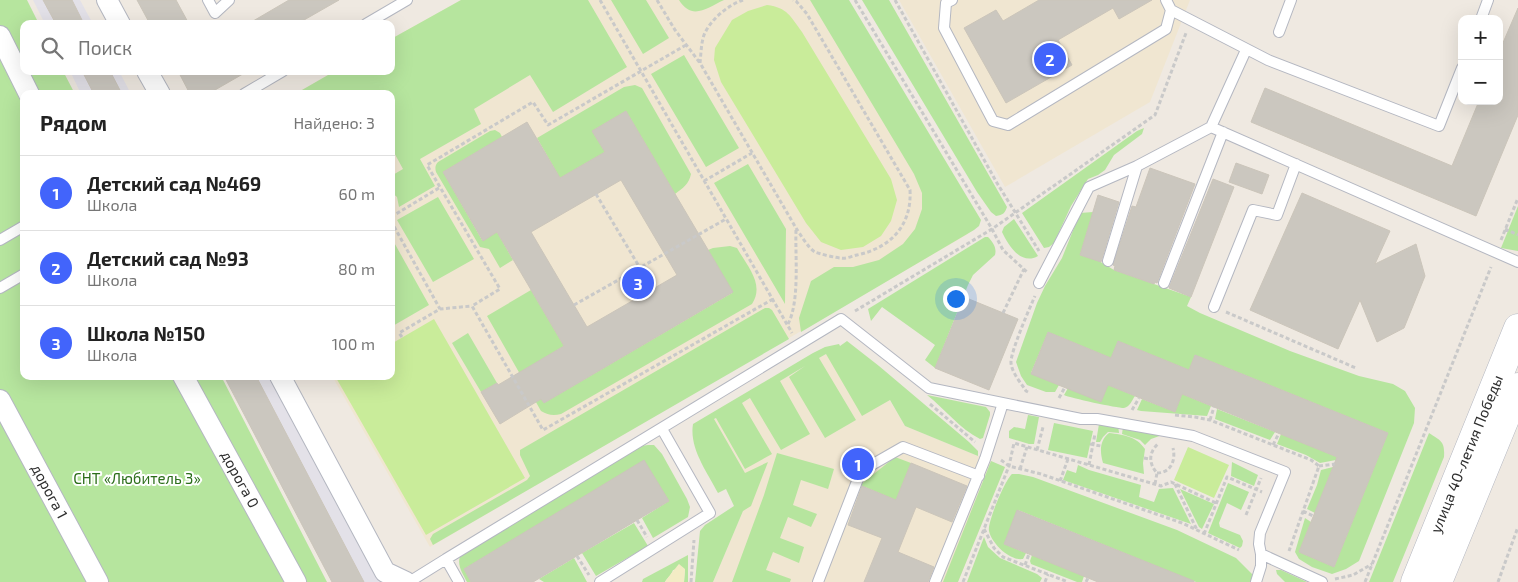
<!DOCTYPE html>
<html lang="ru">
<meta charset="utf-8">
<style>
:root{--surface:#fff;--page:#f6f6f6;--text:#222;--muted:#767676;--line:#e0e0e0;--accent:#4264fb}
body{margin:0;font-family:"Exo 2",sans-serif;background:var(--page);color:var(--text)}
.controls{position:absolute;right:15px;top:15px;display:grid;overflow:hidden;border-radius:10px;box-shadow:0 5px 20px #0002}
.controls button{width:45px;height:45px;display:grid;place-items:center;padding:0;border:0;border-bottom:1px solid var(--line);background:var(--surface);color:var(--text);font:25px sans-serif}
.you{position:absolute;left:955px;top:298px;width:18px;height:18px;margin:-12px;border:4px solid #fff;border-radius:50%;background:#1a73e8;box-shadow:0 0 0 8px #1a73e833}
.badge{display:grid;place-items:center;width:32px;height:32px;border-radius:50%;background:var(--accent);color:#fff;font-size:16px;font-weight:700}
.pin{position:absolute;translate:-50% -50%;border:2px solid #fff;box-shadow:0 1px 5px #0006}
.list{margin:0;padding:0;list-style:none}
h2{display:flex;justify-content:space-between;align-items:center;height:65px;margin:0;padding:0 20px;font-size:21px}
h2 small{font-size:16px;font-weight:400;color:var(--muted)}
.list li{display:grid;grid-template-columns:32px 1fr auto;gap:15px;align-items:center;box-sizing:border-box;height:75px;padding:0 20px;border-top:1px solid var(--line)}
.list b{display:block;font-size:19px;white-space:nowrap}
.list p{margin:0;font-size:16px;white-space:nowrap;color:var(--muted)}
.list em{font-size:16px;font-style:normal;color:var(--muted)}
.icon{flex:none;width:28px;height:28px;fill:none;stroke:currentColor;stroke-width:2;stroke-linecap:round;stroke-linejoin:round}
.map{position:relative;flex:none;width:1518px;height:582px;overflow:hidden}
.search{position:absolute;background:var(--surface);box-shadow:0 5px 20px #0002;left:20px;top:20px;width:375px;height:55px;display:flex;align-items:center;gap:12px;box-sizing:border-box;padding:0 18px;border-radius:10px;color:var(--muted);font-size:19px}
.panel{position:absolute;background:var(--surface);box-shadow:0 5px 20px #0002;left:20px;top:90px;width:375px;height:290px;border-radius:10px}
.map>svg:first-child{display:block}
.industrial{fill:#e3e1e8}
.education{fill:#f0e6d1}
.green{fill:#b6e59e}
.sand{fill:#f3ecc5}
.pitch{fill:#c9ec9a}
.building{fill:#cbc7bf;stroke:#cbc5ba;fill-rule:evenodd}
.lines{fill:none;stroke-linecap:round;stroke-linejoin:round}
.lane-casing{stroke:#b4b7c1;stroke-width:12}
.street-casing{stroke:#b4b7c1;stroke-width:22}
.secondary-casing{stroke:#b4b7c1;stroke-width:29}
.path{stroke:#c9c9c9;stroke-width:3;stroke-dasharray:4 2.5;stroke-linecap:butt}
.lane{stroke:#fff;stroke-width:10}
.street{stroke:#fff;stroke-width:20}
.secondary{stroke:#fff;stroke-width:28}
.labels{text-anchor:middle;stroke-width:4;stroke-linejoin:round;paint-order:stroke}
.street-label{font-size:15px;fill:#2e2e2e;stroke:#fff}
.park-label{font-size:15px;fill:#2c6e1b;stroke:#fff}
</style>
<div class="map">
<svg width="1518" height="582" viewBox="0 0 1518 582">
<rect width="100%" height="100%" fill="#efe9e1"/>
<path class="industrial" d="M33,0H80L93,24H45Z
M70,71H119L131,94H81Z
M227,376H285L398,582H334Z"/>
<path class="education" d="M461,0H831L968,234L430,547L332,376H391V94H295L335,71H391V39Z
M899,0H1190L1150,102L1005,187Z
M840,346L867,362L905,426L1005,467L958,582H713L743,511L699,428Z"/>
<path class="green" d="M0,0H27L39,24H24V71H63L75,94H24V376H221L327,582H0Z
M461,0H588L627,67L553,112L530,75L474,109L481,124L420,159L435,186L399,207L397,197L391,192V176L403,169L391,147V94H295L335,71H391V39Z
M611,0H646L669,38L643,54Z
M679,0H724C707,8 692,21 679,0Z
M810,0H849L981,220L979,226L974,230L801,332L799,318L811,281L834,267H853L879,260L903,244L915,229L922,209V193L914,174Z
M862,0H889L1007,207C1005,213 1003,215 996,216L991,212L977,192Z
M684,55L739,148L706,167L651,74Z
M635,85L642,88L691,174C689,184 683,188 675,194L626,111L592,131L605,152L560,178L537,138L624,87Z
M1144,128L1142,134L1114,155L1105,170L1098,175L1088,179L1071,206L1054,243L1049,247L1044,248L1022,213L1137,131Z
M495,130L500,133L502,137L443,172L482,240L497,232L513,260L500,268L489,249L480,247L436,172C435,168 435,165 438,162L490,131Z
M748,164L786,229L785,304L714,183Z
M438,197L474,259L433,282L397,220Z
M1518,206V251L1501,248Z
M1093,212L1080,255L1099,261L1114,270L1191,297L1187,306L1200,313L1290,351L1359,376L1393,384L1405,391L1415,408L1414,423L1359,561L1346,569L1332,574L1312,567L1299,559L1295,552L1305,518L1311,522L1299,552L1334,567L1388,433L1195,355L1189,370L1118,341L1111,358L1048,332L1031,373L1059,385L1055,392H1046L1027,385L1021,376L1016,362L1037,303L1045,286L1062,258L1080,213Z
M1014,219L1038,256C1021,266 1008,245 1002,232L1004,227Z
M391,237L429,305L391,327Z
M985,237H988C993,242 997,248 995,255L973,275L968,285L935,368L925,360L935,345L882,307L871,321L868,309Z
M730,246L737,248C747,266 765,284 752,304L561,414C553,416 548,415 541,411L487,316L531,290L564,346L524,370L544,403L732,293L708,250L713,248Z
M765,308H769L772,310L789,339L433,545L430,539L433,534L527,480L530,476L520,455V450Z
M468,333L497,383L481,392L452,343Z
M847,341L879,366L969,442L978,451V456L905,426L890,400L862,416L826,354L819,358L856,420L825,438L789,377L805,366L780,381L810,434L781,450L750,398L742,403L772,454L745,469L716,418L714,419L745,473L768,462L751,506L743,511L713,582H695L700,531L705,525L734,506L726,489L718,493C707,472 689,448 693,424L813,353L825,347L839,344L840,346Z
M1108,385L1135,396C1132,400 1130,407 1124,408C1117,408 1070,398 1064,395L1068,388Z
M1182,394L1211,406L1207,416L1141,411L1137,410L1142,399L1175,412Z
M927,395L986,407L990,412V415L983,438L980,439C960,429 945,409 927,395Z
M1217,409L1275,432L1270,440L1215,419Z
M1028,415L1039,417L1034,444H1029L1009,438V431L1014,427L1025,429Z
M1054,423L1093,431L1087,458L1048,450Z
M1099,424L1118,425L1119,433L1108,432L1103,437L1100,442H1096Z
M1123,427L1165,434L1151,439L1145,445L1140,440L1122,434Z
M1109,433C1124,435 1136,436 1145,449L1143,463L1144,474L1103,463C1100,452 1099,441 1109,433Z
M1429,433C1441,441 1445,441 1444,457L1393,582H1369Z
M1281,434L1337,457L1336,460L1320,463L1306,455L1277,444Z
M648,445H654L662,454L687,499L690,507L688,517L653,538L642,518L669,501L644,461L464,569L471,582H467C462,572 456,564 461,554L641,446Z
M777,453L834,469L828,489L801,480L793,505L817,514L811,527L788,517L780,538L804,547L799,563L773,552L766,570L791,579L790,582H732L764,495Z
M895,457L911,463L896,500L860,485Z
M991,461L1005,467L958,582H943Z
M1232,462L1258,475L1254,486L1231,476Z
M1078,465L1089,470L1141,485L1139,497L1154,502L1159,489L1173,488L1191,524L1063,480L1067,470L1076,473Z
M1333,467L1315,513L1307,509L1317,485L1321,470Z
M1012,474H1019L1033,477L1177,530L1236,558L1253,575L1252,582H1196L1018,510L1004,544L1026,553L1023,559C1010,561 992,544 989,531C987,523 1005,480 1012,474Z
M1228,483L1249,492L1241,510L1227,503L1219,523L1220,527L1240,535L1243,541L1242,546L1240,548L1208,533Z
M1180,489L1214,504L1202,529L1199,527Z
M634,523L648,546L596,576L582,553Z
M984,537L988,547L1000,558L1037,574L1042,578L1040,582H967Z
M688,555V582H684L685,569L673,570C671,576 667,578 665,582H642L643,579Z
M1032,555L1084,576L1082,582H1077L1031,564L1030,561Z
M574,558L587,582H544L539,579Z
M1276,570H1281L1307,582H1285L1277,574Z"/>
<path class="sand" d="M679,564L685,569L684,582H665C666,580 677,566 679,564Z"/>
<path class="pitch" d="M767,5C788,8 790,16 802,32L891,179L897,200L891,221L881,236L863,247L841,250L821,242L806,223L721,82L714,60L715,48L732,20L748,11Z
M434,319L525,478L426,535L335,376H391V344Z
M1188,447L1229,465L1214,498L1174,480Z"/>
<path class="building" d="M43,0H72L84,24H56Z
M137,0H176L189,24H150Z
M289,0H339L297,24H248Z
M1039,0H1152L1119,19L1113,8L1058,40L1072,65L1006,103L964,28L996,10L1003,21Z
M1518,8V115L1476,216L1251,122L1265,88L1452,166L1479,101H1499V52Z
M82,71H110L122,94H94Z
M178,71H248L208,94H190Z
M626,111L733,292L544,403L541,399L500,424L481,392L497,383L498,385L564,346L497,232L483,241L443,172L527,122L560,178L605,152L592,131ZM621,180L677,275L587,327L531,232Z
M1236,163L1269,175L1262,194L1229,182Z
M1150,168L1195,184L1157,283L1155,282L1154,284L1114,270L1115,266L1113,265L1132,206L1136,207Z
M1213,179L1234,187L1191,297L1169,288Z
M1302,193L1390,231L1375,264L1416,244L1425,276L1404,328L1377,342L1360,300L1338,349L1250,310Z
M1098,195L1119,202L1101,262L1080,255Z
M964,297L1018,319L989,390L935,368Z
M1048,332L1111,358L1118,341L1189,370L1195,355L1388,433L1334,567L1299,552L1337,457L1182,394L1175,412L1108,385L1101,402L1031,374Z
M224,376H256L364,582H332Z
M644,460L669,501L533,582H471L464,569Z
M911,463L967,486L952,522L916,507L898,552L934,567L928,582H864L882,538L848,525L862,486L896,500Z
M1017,510L1194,581V582H1098L1004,544Z"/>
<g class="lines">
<defs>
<path id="lane" d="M208,0L215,13L229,0
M952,0L946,3L944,28L993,121L1008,125L1166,29L1171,10
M1166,0L1171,10L1268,60L1439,126L1462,68
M1481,19L1488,0
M366,24L407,0
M1279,32L1291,0
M1246,50L1211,127L1518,262
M244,94L283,71
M0,240L24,226
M1108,261L1137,166
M1039,283L1089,187L1137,166L1211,127
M1164,283L1223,132
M0,288L24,274
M1214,307L1253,210L1277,215L1296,164
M1261,554L1322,582
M409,582L446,559
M459,582L446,559L841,319L929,388L1081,419H1097L1193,436L1285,472L1260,533L1259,544L1261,554V566L1256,582
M600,582L710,513L662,429
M818,582L861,471L903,447L979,476
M935,582L985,459L1003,403"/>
<g id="street">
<path d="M107,0L120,24"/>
<path d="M0,36L29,94"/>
<path d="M147,71L160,94"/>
<path id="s1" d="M183,376L296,582"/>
<path d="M280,376L385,572L406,582"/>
<path id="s2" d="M0,400L98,582"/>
</g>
<g id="secondary">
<path id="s3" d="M1415,582L1518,328"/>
<path d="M1438,582L1518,387"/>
</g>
</defs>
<use href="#lane" class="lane-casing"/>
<use href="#street" class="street-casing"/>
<use href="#secondary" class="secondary-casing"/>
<path class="path" d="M600,0L792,333
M657,0L675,30L700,63
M743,0C728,5 710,20 704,35C701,44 701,54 700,63L796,228C800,234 809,249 815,252C820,254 836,258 841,258C846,259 852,256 857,255C890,248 912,226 910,190L807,14L796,1L793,0
M855,0L992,229L1003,250L1028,273
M895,0L997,183L1039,251
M686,45L548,125L533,102L427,165L500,289L472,306L543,430L773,299
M704,181L752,153
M596,194L640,268
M391,217L439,188
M391,221L440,309
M1505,229L1518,235
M1501,240L1518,198
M574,305L726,219
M855,311L992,229L1155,115L1186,33
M1226,312L1356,368
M1003,313L1024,269
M788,324C800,301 795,256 796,229
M402,337L399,333L440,309L472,306
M1028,392L1026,391C1021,383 1012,373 1011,363C1010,353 1030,307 1035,296
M1059,398L1065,387
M930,404L975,442
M1132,410L1139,398
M1175,415L1195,417L1210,420L1311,460L1319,466L1289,551
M1210,420L1214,407
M1090,444L1101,446
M1273,445L1279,433
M1037,450L1043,427
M1144,458L1150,459
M1001,460L1009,466L1041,474L1182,523L1239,550
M1089,465L1095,434
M1319,466L1335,464
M1020,469L1027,447
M1157,473C1171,473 1176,460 1173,448
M1060,481L1068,459
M1155,484L1157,473C1149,464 1148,453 1158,444
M1175,484L1197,530
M1303,511L1313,516
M1246,515L1261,478
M637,520L647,537
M984,529L994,548L1003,557L1068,582
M1204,534L1227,477L1262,492
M577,556L589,575
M1025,565L1029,554
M1335,579L1353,575L1372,564
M691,582L694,540
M963,582L1009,466L1014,443L1161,486L1171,482L1216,503
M1045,582L1048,574
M1086,582L1088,578
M1365,582L1491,267
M1498,582L1518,527"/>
<use href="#lane" class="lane"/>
<use href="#street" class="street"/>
<use href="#secondary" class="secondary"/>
</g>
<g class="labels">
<g class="street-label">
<text dy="5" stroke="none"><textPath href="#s3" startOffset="138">улица 40-летия Победы</textPath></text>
<text dy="5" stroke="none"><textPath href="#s1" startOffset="118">дорога 0</textPath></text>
<text dy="5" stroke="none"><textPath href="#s2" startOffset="104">дорога 1</textPath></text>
</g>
<g class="park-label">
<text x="137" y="484">СНТ «Любитель 3»</text>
</g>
</g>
</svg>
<div class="controls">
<button>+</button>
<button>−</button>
</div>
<div class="you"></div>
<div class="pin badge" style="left:858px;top:464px">1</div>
<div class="pin badge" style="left:1050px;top:59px">2</div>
<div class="pin badge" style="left:638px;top:283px">3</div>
<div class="search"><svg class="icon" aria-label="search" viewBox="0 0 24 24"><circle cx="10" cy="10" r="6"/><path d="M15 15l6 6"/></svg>Поиск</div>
<section class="panel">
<h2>Рядом<small>Найдено: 3</small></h2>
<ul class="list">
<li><span class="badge">1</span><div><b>Детский сад №469</b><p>Школа</p></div><em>60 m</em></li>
<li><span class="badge">2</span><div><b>Детский сад №93</b><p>Школа</p></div><em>80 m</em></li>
<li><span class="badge">3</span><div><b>Школа №150</b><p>Школа</p></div><em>100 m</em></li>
</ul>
</section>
</div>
